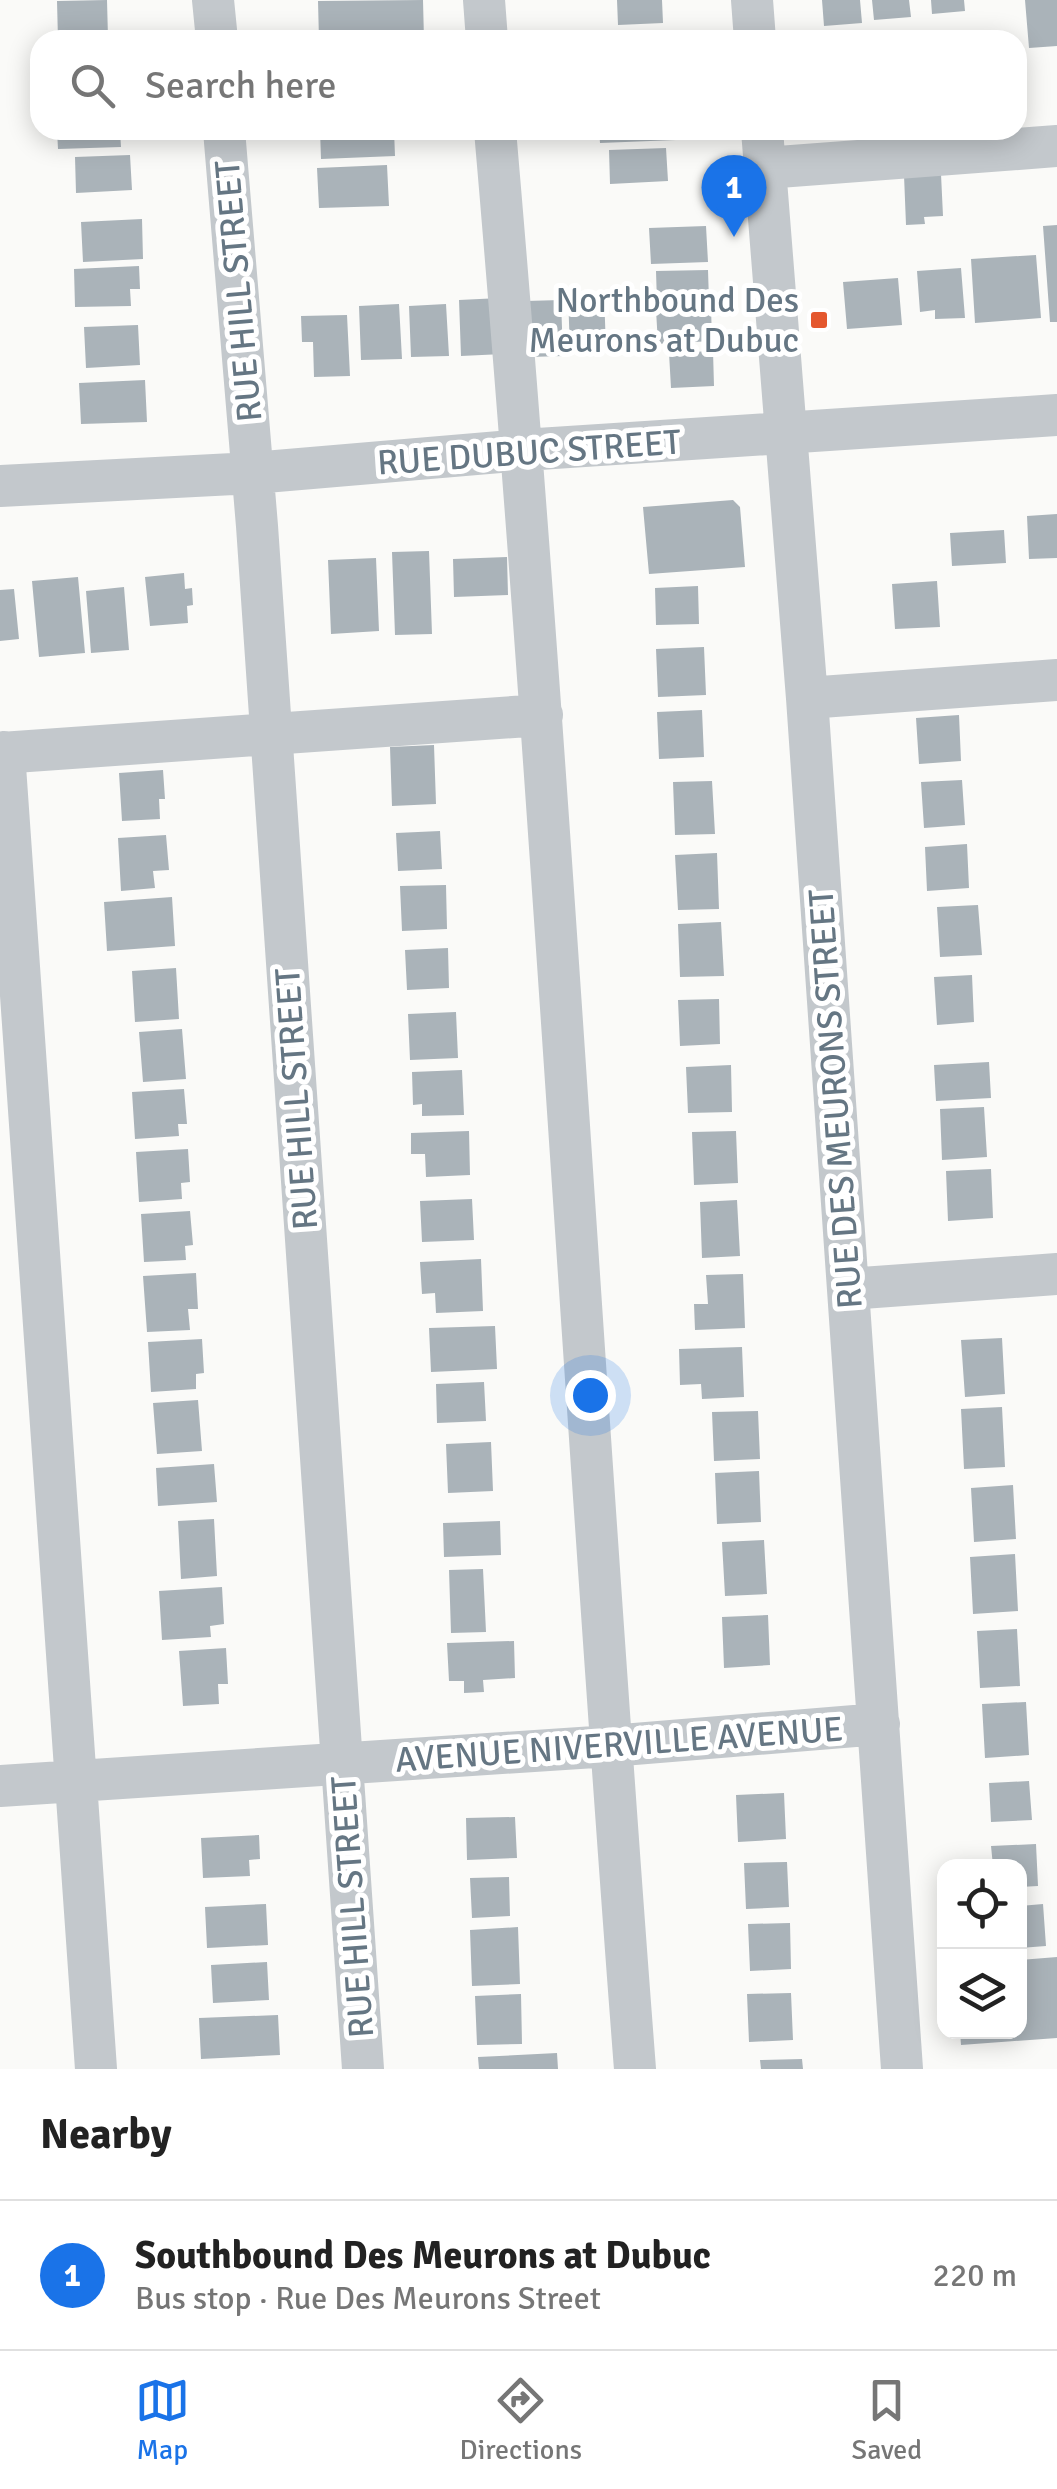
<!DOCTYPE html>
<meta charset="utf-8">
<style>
:root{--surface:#fff;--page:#f6f6f6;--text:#222;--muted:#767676;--line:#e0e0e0;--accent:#1a73e8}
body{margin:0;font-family:Signika,sans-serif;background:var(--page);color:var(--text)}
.controls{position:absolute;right:30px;bottom:30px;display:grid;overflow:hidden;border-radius:20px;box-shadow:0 5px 25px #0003}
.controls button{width:90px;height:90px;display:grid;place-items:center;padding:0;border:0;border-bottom:2px solid var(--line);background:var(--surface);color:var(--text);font:50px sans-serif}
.you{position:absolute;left:590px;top:1395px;width:35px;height:35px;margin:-25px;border:8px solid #fff;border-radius:50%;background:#1a73e8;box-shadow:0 0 0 15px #1a73e833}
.badge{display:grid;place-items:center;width:65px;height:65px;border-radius:50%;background:var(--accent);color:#fff;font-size:32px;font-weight:700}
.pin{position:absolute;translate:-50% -82px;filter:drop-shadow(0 2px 5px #0008)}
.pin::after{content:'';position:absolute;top:52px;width:35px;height:30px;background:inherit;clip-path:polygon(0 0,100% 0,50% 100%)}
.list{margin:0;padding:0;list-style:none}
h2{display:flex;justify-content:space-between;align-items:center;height:130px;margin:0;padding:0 40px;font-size:42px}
h2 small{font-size:32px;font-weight:400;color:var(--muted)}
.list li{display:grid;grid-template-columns:65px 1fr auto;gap:30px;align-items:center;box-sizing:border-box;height:150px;padding:0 40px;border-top:2px solid var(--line)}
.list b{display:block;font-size:38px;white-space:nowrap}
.list p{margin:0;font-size:32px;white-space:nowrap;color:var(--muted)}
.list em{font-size:32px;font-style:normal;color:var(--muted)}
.icon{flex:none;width:55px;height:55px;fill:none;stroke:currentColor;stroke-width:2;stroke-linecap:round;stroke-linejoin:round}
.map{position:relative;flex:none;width:1057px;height:2069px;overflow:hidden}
.search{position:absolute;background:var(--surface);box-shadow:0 5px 25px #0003;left:30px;right:30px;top:30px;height:110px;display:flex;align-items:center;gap:25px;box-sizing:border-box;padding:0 35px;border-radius:30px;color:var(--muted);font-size:38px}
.sheet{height:280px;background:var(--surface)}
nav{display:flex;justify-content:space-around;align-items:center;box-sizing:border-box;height:140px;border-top:2px solid var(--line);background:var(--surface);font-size:28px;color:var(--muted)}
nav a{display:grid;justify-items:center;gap:5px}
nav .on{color:var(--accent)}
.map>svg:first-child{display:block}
.building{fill:#aab3b9}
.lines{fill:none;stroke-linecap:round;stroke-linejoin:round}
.minor{stroke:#c3c8cc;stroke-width:42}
.poi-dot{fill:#e4572e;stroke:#fff;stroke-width:4}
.labels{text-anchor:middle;stroke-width:10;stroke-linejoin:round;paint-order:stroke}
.street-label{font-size:35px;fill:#657683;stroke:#fff}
.poi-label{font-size:35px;fill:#657683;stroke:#fff;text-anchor:end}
</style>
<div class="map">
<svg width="1057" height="2069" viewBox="0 0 1057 2069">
<rect width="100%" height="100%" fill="#fafaf8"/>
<path class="building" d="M107,0L108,38L58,40L57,1Z
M423,0L424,40H319L318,1Z
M617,0H662L663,23L618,25Z
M822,0H860L862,23L824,26Z
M872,0H909L911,17L874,20Z
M931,0H964L965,11L932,14Z
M1025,0H1057V46L1029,48Z
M57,130H120L121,147L58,149Z
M320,130H394L395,156L321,159Z
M599,130H676V140L600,143Z
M666,148L668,181L610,184L609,150Z
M130,155L132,190L76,193L75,157Z
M387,165L389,206L319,208L317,168Z
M941,174L943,216L924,217L925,224L906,225L904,175Z
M142,219L143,259L83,262L81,222Z
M1057,225V322H1050L1043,226Z
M706,226L708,262L651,264L649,228Z
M1036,255L1041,318L975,323L971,259Z
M139,266L140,289H130L131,306L75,307L74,269Z
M961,268L965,318L935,319V310L920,312L917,271Z
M708,270L709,301L657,303L656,271Z
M898,278L902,325L847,329L843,282Z
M604,292L606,350L570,351L568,294Z
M500,298L503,354L461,356L459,300Z
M561,300L563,356L529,357L526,301Z
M399,304L402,359L361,360L359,306Z
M446,304L449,356L411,357L409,306Z
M711,307L712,341L658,344L656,310Z
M347,315L350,376L314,377L313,342H302L301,316Z
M138,325L140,365L86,368L84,327Z
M713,351L714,386L671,388L669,353Z
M145,380L147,422L81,424L79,383Z
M733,500L740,507L745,567L649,574L643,507Z
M1057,514V558L1029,559L1027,516Z
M1004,530L1006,563L952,566L950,533Z
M429,551L432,634L395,635L392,552Z
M507,557L508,595L454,597L453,559Z
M376,558L379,631L331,634L328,560Z
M184,573L185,589L192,588L193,605L187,606L188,623L150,626L145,577Z
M78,577L85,653L39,657L32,581Z
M937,581L940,627L895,629L892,584Z
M698,586L699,624L656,625L655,588Z
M124,587L129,650L91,653L86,591Z
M14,589L19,639L0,641V590Z
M704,647L706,695L658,697L656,649Z
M702,710L704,757L659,759L657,712Z
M959,715L961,761L919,764L916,718Z
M434,745L436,804L392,806L390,747Z
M163,770L165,799H159L160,819L122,821L119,773Z
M962,780L965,825L924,828L921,782Z
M712,781L715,834L675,835L673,782Z
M440,831L442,869L398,871L396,833Z
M166,835L169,870L153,871L155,888L121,891L118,838Z
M967,844L969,888L927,891L925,847Z
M717,853L719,909L678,910L675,855Z
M446,885L447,929L402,931L400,886Z
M172,897L175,946L107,951L104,902Z
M978,905L982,955L940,957L937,907Z
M721,922L724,976L680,977L678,924Z
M448,948L449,988L407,990L405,950Z
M176,968L179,1019L135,1022L132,971Z
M972,975L974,1022L937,1025L934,977Z
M719,999L720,1044L680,1046L678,1000Z
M456,1012L458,1058L410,1060L408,1014Z
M182,1029L186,1079L143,1082L139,1032Z
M989,1062L991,1098L936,1101L934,1065Z
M731,1065L732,1112L688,1113L686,1067Z
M462,1070L464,1115L422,1116V1104L413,1105L412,1072Z
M184,1089L187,1124H178L179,1136L135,1139L132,1092Z
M984,1107L987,1157L942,1160L940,1109Z
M469,1131L470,1175L426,1177L425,1154H411V1133Z
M736,1131L738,1183L694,1185L692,1132Z
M188,1149L190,1182L181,1183L182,1199L139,1202L136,1152Z
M991,1169L993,1218L948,1221L946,1171Z
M472,1199L474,1240L422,1242L420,1201Z
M737,1200L740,1256L702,1258L700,1202Z
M190,1211L193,1245L185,1246L186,1260L144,1262L141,1214Z
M481,1259L483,1311L436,1313L435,1293L422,1294L420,1262Z
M196,1273L198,1309H188L190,1330L147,1332L143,1276Z
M743,1274L745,1328L695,1330L694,1304H708L706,1275Z
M495,1326L497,1369L431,1372L429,1328Z
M1002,1338L1005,1394L965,1397L961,1340Z
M202,1339L204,1373L196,1374V1389L151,1392L148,1342Z
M742,1347L744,1397L702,1399L701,1384L680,1385L679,1349Z
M484,1382L486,1421L437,1423L436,1384Z
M198,1400L202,1451L157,1454L153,1403Z
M1002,1407L1005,1467L964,1469L961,1409Z
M758,1411L760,1459L714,1461L712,1412Z
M491,1442L493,1491L448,1493L446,1444Z
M214,1464L217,1502L158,1506L156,1468Z
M759,1471L761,1522L717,1524L715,1473Z
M1013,1485L1016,1539L974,1542L971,1488Z
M214,1519L217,1576L181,1579L178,1521Z
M500,1521L501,1555L444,1557L443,1523Z
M764,1540L767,1594L725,1596L722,1542Z
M1015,1554L1018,1611L973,1614L970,1557Z
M483,1569L486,1632L451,1633L449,1570Z
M222,1587L224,1624L210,1626L211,1637L162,1640L159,1591Z
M768,1615L770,1665L724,1668L722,1617Z
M1017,1629L1020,1686L980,1688L977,1631Z
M514,1641L515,1678L483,1680L484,1692L464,1693V1681H449L447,1643Z
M226,1648L228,1684H218L219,1704L183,1706L179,1651Z
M1026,1702L1029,1755L985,1758L982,1704Z
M1029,1781L1032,1820L991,1822L989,1783Z
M784,1793L786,1839L738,1842L736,1795Z
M515,1817L517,1858L467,1860L466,1818Z
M259,1835L260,1859L249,1860L250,1876L203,1878L201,1838Z
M1036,1844L1038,1886L1020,1887V1866H993L991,1846Z
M787,1862L789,1907L746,1909L744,1863Z
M509,1877L510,1916L472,1918L470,1878Z
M266,1904L268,1945L207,1948L205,1907Z
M1043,1904L1046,1946L1020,1948V1906Z
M790,1923L791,1969L750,1971L748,1924Z
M518,1927L520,1984L472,1986L470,1930Z
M1057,1957V2038L961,2045L960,2032H1020V1960Z
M267,1962L269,2000L213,2003L211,1965Z
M791,1993L793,2040L749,2042L747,1994Z
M521,1994L522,2044L477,2045L475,1996Z
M278,2015L280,2055L201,2059L199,2018Z
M557,2053L558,2069H479L478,2057Z
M802,2059L803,2069H761L760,2060Z"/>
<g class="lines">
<path class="minor" d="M213,0L217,40
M484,0L487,40
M752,0L755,40
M224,130L257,526L363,2069
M495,130C551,776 585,1423 635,2069
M762,130L807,698L902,2069
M765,168L1057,146
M0,486L253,473L523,450L1057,415
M807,698L1057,680
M4,752L96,2069
M0,753L542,715
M848,1289L1057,1274
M0,1786L610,1746L879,1724"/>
</g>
<rect class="poi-dot" x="809" y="310" width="20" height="20" rx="5"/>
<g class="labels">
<g class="street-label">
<text transform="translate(238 291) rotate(-95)" y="12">RUE HILL STREET</text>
<text transform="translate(529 452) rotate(-4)" y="12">RUE DUBUC STREET</text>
<text transform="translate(296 1099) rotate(-94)" y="12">RUE HILL STREET</text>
<text transform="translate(835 1099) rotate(-94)" y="12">RUE DES MEURONS STREET</text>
<text transform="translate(619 1744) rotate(-4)" y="12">AVENUE NIVERVILLE AVENUE</text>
<text transform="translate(352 1907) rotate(-94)" y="12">RUE HILL STREET</text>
</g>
<g class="poi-label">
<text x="799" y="312">Northbound Des<tspan x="799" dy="40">Meurons at Dubuc</tspan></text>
</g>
</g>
</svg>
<div class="controls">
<button><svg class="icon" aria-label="locate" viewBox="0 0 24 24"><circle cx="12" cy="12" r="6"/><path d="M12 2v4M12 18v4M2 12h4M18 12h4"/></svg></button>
<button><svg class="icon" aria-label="layers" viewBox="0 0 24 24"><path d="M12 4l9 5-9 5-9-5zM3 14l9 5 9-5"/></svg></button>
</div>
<div class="you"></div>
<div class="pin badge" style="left:734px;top:237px">1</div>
<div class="search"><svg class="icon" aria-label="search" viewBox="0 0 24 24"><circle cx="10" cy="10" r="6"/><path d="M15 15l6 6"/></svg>Search here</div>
</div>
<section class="sheet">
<h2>Nearby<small></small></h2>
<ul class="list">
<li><span class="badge">1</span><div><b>Southbound Des Meurons at Dubuc</b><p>Bus stop · Rue Des Meurons Street</p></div><em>220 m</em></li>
</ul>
</section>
<nav>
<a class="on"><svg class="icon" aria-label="map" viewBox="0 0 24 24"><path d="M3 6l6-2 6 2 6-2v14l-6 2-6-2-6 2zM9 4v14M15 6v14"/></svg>Map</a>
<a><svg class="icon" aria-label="directions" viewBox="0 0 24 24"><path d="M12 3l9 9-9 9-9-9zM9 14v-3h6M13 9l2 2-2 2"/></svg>Directions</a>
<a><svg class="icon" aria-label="saved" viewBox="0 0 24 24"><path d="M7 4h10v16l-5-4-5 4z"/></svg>Saved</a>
</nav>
